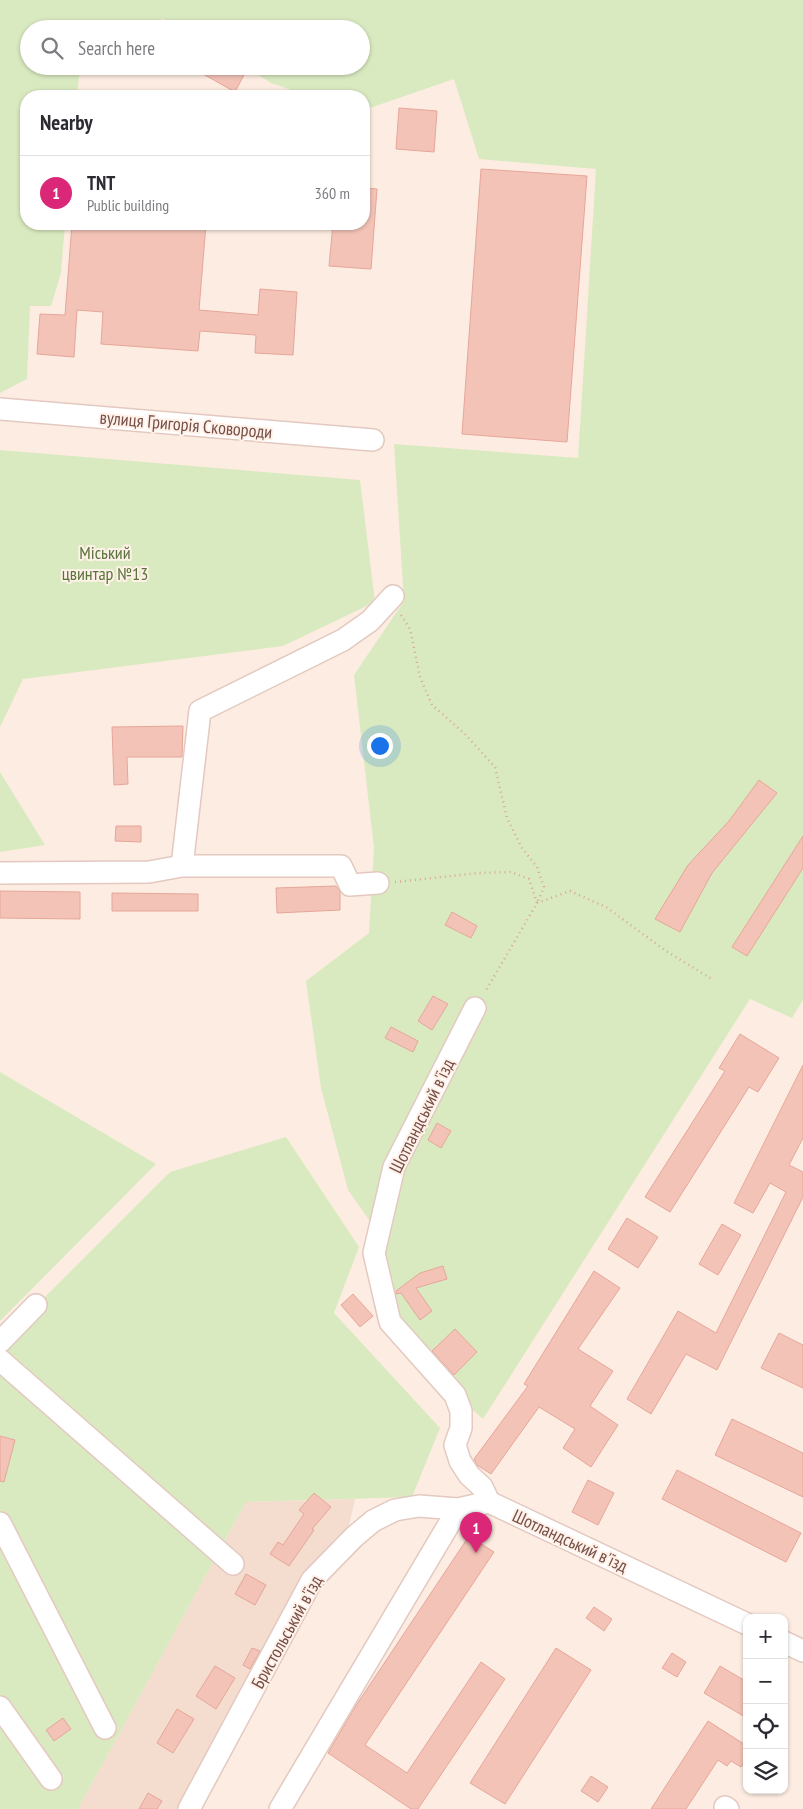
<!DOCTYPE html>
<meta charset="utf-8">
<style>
:root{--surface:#fff;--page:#f7f7f7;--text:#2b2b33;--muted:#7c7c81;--line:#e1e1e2;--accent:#db2777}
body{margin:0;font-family:"PT Sans Narrow",sans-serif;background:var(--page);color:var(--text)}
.controls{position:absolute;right:15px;bottom:15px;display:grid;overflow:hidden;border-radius:10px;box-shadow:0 1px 4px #0004}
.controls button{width:45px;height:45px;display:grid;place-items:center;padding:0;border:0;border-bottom:1px solid var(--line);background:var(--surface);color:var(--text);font:25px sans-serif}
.you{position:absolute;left:379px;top:745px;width:18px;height:18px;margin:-12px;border:4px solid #fff;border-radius:50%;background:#1a73e8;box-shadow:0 0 0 8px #1a73e833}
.badge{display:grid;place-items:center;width:32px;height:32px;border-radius:50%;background:var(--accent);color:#fff;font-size:16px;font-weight:700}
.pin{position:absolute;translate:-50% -41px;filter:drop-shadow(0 1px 2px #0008)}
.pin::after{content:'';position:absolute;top:26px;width:18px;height:15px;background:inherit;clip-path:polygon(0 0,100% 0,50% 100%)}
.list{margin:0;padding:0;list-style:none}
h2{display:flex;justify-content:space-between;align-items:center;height:65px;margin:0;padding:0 20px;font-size:21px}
h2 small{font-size:16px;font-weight:400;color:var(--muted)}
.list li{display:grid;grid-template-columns:32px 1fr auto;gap:15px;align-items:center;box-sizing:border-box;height:75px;padding:0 20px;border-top:1px solid var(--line)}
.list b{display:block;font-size:19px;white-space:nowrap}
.list p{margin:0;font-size:16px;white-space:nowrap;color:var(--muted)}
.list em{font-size:16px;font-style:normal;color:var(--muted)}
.icon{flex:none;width:28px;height:28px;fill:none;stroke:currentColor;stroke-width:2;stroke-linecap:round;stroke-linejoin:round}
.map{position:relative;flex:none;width:803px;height:1809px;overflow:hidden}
.search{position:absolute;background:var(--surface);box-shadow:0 1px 4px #0004;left:20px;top:20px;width:350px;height:55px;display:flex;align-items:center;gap:12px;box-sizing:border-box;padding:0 18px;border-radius:28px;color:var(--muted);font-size:19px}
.panel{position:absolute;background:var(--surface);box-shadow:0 1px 4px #0004;left:20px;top:90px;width:350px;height:140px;border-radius:20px}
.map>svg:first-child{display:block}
.residential{fill:#f4dccf}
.green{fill:#daeac0}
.building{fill:#f3c3b8;stroke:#e6a698}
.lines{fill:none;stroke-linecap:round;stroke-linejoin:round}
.minor-casing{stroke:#e3c9c0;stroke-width:24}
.path{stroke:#d7a69c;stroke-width:2.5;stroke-dasharray:1 4;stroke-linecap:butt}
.minor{stroke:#fff;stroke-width:21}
.labels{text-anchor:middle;stroke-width:4;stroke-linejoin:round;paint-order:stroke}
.street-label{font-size:18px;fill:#744e48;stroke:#fff1e8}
.park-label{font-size:18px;fill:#59743c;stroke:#fff1e8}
</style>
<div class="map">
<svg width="803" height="1809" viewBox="0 0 803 1809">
<rect width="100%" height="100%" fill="#fdece1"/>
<path class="residential" d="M355,1499L348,1530L178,1809H78L246,1502Z"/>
<path class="green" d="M0,0H803V1000L792,1018L750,999L483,1419L399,1345L372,1224L348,1190L321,1088L306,981L369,933L374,848L354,675L404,601L394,444L578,458L596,169L479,159L454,79L364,110V96H309L271,83L244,66H361V29H180L162,18L152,29H29V66H80L77,96H26V224H65L61,273L51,306H30L27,379L0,393Z
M0,450L360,480L375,602L283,646L23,679L0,727Z
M0,772L45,845L0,852Z
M0,1072L156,1164L0,1321Z
M286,1137L359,1247L334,1313L440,1428L412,1497L246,1502L78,1809H0V1342L170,1172Z"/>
<path class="building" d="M189,66H237L246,71L235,92Z
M399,108L437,111L434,152L396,149Z
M481,169L587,176L567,442L462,434Z
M364,188L377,189L371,269L329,266L333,224H364Z
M72,224H206L199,310L258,315L260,289L297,292L293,355L255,353L256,335L200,331L198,351L101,344L103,312L77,310L74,357L37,354L40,314L65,315Z
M183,726L182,757H127L128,784L114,785L112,727Z
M759,780L777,793L712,873L680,932L655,919L688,865L729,821Z
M116,826H141V842L115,841Z
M803,836V868L747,956L732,947Z
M336,886L340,891V910L277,913L276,888Z
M0,891L80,892V919L0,918Z
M112,893L198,894V911H112Z
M452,912L477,926L471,938L445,925Z
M433,996L448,1004L432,1030L418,1021Z
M391,1027L418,1041L413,1052L385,1038Z
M740,1034L779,1058L758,1092L749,1087L670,1212L645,1197L725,1071L719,1068Z
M803,1065V1138L789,1165L803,1172V1197L717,1370L686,1354L651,1414L627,1399L678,1311L716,1333L786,1192L770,1183L753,1213L734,1203Z
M437,1123L451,1131L441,1148L428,1140Z
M627,1218L658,1237L638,1268L608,1249Z
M722,1224L741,1235L718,1275L699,1264Z
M443,1266L447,1279L416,1288L432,1311L420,1320L401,1293L396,1294V1291L420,1273Z
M594,1271L620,1288L578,1349L613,1371L590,1406L618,1425L591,1467L563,1448L575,1429L539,1407L491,1474L477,1465L474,1459L528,1386L524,1384Z
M353,1294L373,1316L360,1327L341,1305Z
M455,1329L477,1352L454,1375L432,1351Z
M779,1333L803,1345V1388L761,1368Z
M732,1419L803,1453V1497L715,1455Z
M0,1436L15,1440L4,1482L0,1481Z
M677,1470L801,1533L786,1562L662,1499Z
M588,1480L614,1493L598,1525L572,1512Z
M314,1493L331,1507L312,1529L314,1530L289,1566L270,1554L278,1542L283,1545L304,1514L299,1510Z
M469,1536L494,1552L365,1745L407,1773L481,1662L505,1679L418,1809H411L328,1753L357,1704Z
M246,1574L266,1585L255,1605L235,1594Z
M594,1607L612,1619L604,1631L586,1618Z
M252,1648L260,1651L250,1669L243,1665Z
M556,1648L591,1670L505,1804L470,1783Z
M672,1653L686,1662L677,1677L662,1668Z
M215,1666L235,1678L216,1709L196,1696Z
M720,1666L747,1682V1718L704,1693Z
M177,1709L194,1719L173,1753L157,1743Z
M63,1718L71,1729L54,1741L46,1730Z
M708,1721L747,1746V1758L741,1767L731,1761L727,1766L718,1760L686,1809H651Z
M591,1776L608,1787L598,1802L581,1791Z
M148,1793L162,1801L157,1809H139Z"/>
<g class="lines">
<defs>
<path id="minor" d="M0,409L373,440
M182,866L200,711L343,640L370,621L393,596
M0,873L149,872L182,866H341L350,885L378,883
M475,1008L394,1167L374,1253L390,1322L455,1395L461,1411V1428L455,1445L460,1461L469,1475L482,1487L489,1502L747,1624
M0,1342L36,1305
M0,1360L233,1564
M0,1523L105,1728
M784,1642L803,1651
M0,1707L51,1779
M725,1807L728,1809
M189,1809L312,1580L354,1537L373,1521L395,1510L419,1506L458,1509L489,1502
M280,1809L458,1509"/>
</defs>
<use href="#minor" class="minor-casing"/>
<path class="path" d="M401,615L410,629L420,677L432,705L464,733L495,767L507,818L522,848L537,867L544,887L537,903
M395,882L479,873L511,872L529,879L537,903L485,992
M537,903L570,891L606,907L666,951L712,979"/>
<use href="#minor" class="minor"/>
</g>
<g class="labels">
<g class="street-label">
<text transform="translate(186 425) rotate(5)" y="6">вулиця Григорія Сковороди</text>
<text transform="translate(422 1116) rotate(-64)" y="6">Шотландський в'їзд</text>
<text transform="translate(570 1541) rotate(25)" y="6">Шотландський в'їзд</text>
<text transform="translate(287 1632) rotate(-61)" y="6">Бристольський в'їзд</text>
</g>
<g class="park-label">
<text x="105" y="559">Міський<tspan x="105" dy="21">цвинтар №13</tspan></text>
</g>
</g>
</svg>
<div class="controls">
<button>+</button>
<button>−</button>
<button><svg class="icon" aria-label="locate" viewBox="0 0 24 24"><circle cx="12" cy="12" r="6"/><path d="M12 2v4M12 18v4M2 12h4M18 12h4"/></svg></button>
<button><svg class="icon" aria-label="layers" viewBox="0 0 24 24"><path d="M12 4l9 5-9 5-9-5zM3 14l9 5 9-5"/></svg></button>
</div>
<div class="you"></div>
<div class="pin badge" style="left:476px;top:1553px">1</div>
<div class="search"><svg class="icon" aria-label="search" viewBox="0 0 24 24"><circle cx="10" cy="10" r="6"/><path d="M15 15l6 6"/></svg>Search here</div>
<section class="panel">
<h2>Nearby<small></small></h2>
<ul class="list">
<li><span class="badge">1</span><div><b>TNT</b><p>Public building</p></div><em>360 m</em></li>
</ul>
</section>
</div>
